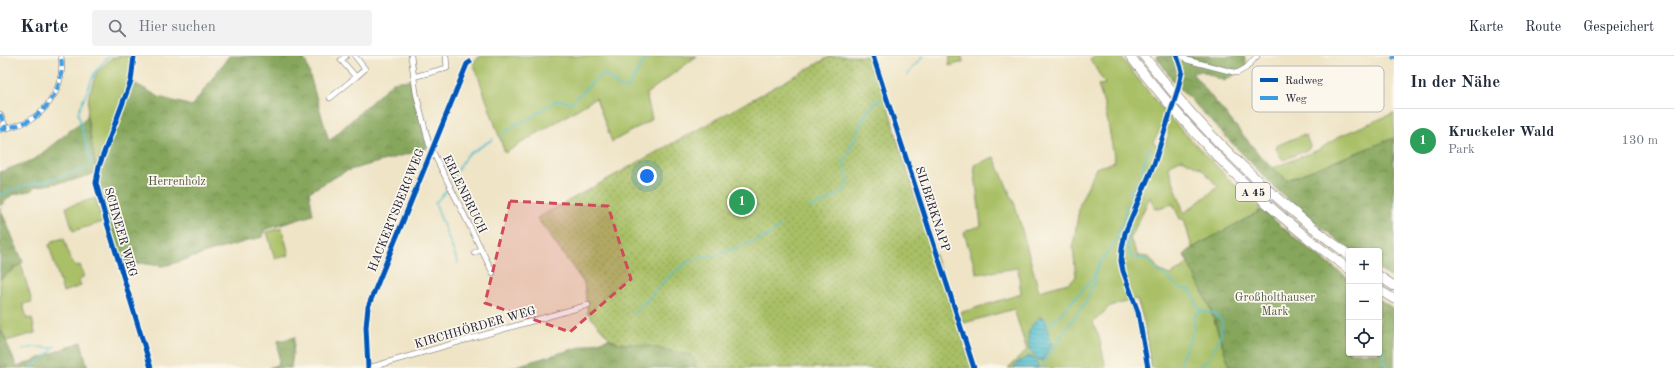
<!DOCTYPE html>
<html lang="de">
<meta charset="utf-8">
<style>
:root{--surface:#fff;--page:#f2f2f3;--text:#1f2937;--muted:#747a83;--line:#e0e1e3;--accent:#ea580c}
body{margin:0;font-family:"Old Standard TT",serif;background:var(--page);color:var(--text)}
.controls{position:absolute;right:12px;bottom:12px;display:grid;overflow:hidden;border-radius:4px;box-shadow:0 1px 3px #0004}
.controls button{width:36px;height:36px;display:grid;place-items:center;padding:0;border:0;border-bottom:1px solid var(--line);background:var(--surface);color:var(--text);font:20px sans-serif}
.you{position:absolute;left:647px;top:120px;width:14px;height:14px;margin:-10px;border:3px solid #fff;border-radius:50%;background:#1a73e8;box-shadow:0 0 0 6px #1a73e833}
.badge{display:grid;place-items:center;width:26px;height:26px;border-radius:50%;background:var(--accent);color:#fff;font-size:13px;font-weight:700}
.pin{position:absolute;translate:-50% -50%;border:2px solid #fff;box-shadow:0 1px 4px #0006}
.list{margin:0;padding:0;list-style:none}
h2{display:flex;justify-content:space-between;align-items:center;height:52px;margin:0;padding:0 16px;font-size:17px}
h2 small{font-size:13px;font-weight:400;color:var(--muted)}
.list li{display:grid;grid-template-columns:26px 1fr auto;gap:12px;align-items:center;box-sizing:border-box;height:64px;padding:0 16px;border-top:1px solid var(--line)}
.list b{display:block;font-size:15px;white-space:nowrap}
.list p{margin:0;font-size:13px;white-space:nowrap;color:var(--muted)}
.list em{font-size:13px;font-style:normal;color:var(--muted)}
.icon{flex:none;width:22px;height:22px;fill:none;stroke:currentColor;stroke-width:2;stroke-linecap:round;stroke-linejoin:round}
.map{position:relative;flex:none;width:1394px;height:312px;overflow:hidden}
header{display:flex;align-items:center;gap:24px;box-sizing:border-box;height:56px;padding:0 20px;background:var(--surface);border-bottom:1px solid var(--line)}
header strong{font-size:19px}
nav{display:flex;gap:22px;margin-inline-start:auto;font-size:14px}
.search{width:280px;height:36px;background:var(--page);display:flex;align-items:center;gap:10px;box-sizing:border-box;padding:0 14px;border-radius:4px;color:var(--muted);font-size:15px}
main{display:flex}
aside{flex:1;background:var(--surface)}
.map>svg:first-child{display:block}
.green{fill:#a9c066;stroke:#667150;fill-rule:evenodd}
.forest{fill:url(#forest-crowns);stroke:#54644b}
.park{fill:url(#park-dots);stroke:#667150}
.water{fill:url(#water-rules);stroke:#3b7185}
.lines{fill:none;stroke-linecap:round;stroke-linejoin:round}
.stream{stroke:#54c0cf;stroke-width:1.5}
.street-tunnel{stroke:#c6bdaa;stroke-width:5;stroke-dasharray:5 2.5;stroke-linecap:butt}
.street-casing{stroke:#6a666c;stroke-width:6}
.highway-casing{stroke:#6a666c;stroke-width:10}
.street{stroke:#fff;stroke-width:5}
.highway{stroke:#fff;stroke-width:9}
.quiet{stroke:#3c9ce2;stroke-width:4;stroke-dasharray:8 4;stroke-linecap:butt}
.cycleway-casing{stroke:#fbf7ec;stroke-width:8}
.cycleway{stroke:#0057b8;stroke-width:5}
.marked{fill:#d1495b;fill-opacity:0.2;stroke:#d1495b;stroke-width:3;stroke-dasharray:8 5;stroke-linejoin:round}
.labels{text-anchor:middle;stroke-width:3.5;stroke-linejoin:round;paint-order:stroke}
.shield{fill:#fbf7ec;stroke:#636270;stroke-width:1}
.shield-label{font-size:11px;font-weight:bold;fill:#22223b}
.park-label{font-size:12px;fill:#51594a;stroke:#fbf7ec}
.street-label{font-size:12px;fill:#22223b;stroke:#fbf7ec}
.key{fill:#fbf7ec;stroke:#bab7b7;stroke-width:1}
.key-label{font-size:11px;fill:#22223b}
</style>
<header>
<strong>Karte</strong>
<div class="search"><svg class="icon" aria-label="search" viewBox="0 0 24 24"><circle cx="10" cy="10" r="6"/><path d="M15 15l6 6"/></svg>Hier suchen</div>
<nav><a>Karte</a><a>Route</a><a>Gespeichert</a></nav>
</header>
<main>
<div class="map">
<svg width="1394" height="312" viewBox="0 0 1394 312">
<defs>
<pattern id="forest-crowns" width="20" height="18" patternUnits="userSpaceOnUse"><rect width="20" height="18" fill="#86a65b"/><path d="M2 6a3 3 0 1 1 6 0M12 15a3 3 0 1 1 6 0" fill="none" stroke="#6d874c"/></pattern>
<pattern id="park-dots" width="8" height="8" patternUnits="userSpaceOnUse"><rect width="8" height="8" fill="#a9c066"/><path d="M2 2h.1M6 6h.1" fill="none" stroke="#899c55" stroke-width="1.8" stroke-linecap="round"/></pattern>
<pattern id="water-rules" width="6" height="5" patternUnits="userSpaceOnUse"><rect width="6" height="5" fill="#54c0cf"/><path d="M0 2.5h6" fill="none" stroke="#459ca9"/></pattern>
</defs>
<rect width="100%" height="100%" fill="#fbf7ec"/>
<filter id="ink" filterUnits="userSpaceOnUse"><feTurbulence type="fractalNoise" baseFrequency=".025" numOctaves="2"/><feDisplacementMap in="SourceGraphic" scale="8" xChannelSelector="R" yChannelSelector="G"/><feConvolveMatrix kernelMatrix="1 2 1 2 8 2 1 2 1" color-interpolation-filters="sRGB"/></filter>
<filter id="wash" filterUnits="userSpaceOnUse"><feTurbulence type="fractalNoise" baseFrequency=".012" numOctaves="4" result="noise"/><feDisplacementMap in="SourceGraphic" scale="16" xChannelSelector="R" yChannelSelector="G"/><feGaussianBlur stdDeviation="0.9" result="paint"/><feColorMatrix in="noise" values="0 0 0 0 0 0 0 0 0 0 0 0 0 0 0 0 0 1.4 0 .05"/><feComposite in="paint" operator="in"/></filter>
<g filter="url(#wash)">
<rect width="100%" height="100%" fill="#efe4c6"/>
<path class="green" d="M118,0H131L129,24L96,113L87,61L89,39L97,16L109,4Z
M481,0H697L646,38L652,63L612,86L596,42L505,97L473,6Z
M950,0H962L963,6L949,10Z
M1094,0H1120L1167,59L1232,126L1262,154L1192,192L1184,163H1180L1173,148L1155,153L1150,141L1130,183L1138,200L1149,201L1160,215L1170,219L1181,213L1188,206L1209,249L1230,312H1151L1144,266L1137,243L1110,250L1093,267L1099,281L1106,312H1008L1027,294L1014,253L964,267L959,257L1021,238L1018,212L977,218L964,177L967,174L981,170L974,109L994,101L1015,149L1039,235L1068,227L1076,221L1073,190L1080,147L1096,112L1115,106L1105,51L1098,29L1105,28L1090,3ZM1162,71L1169,79L1161,96L1153,86ZM1182,103L1202,113L1218,131L1184,157L1168,110Z
M1394,57V82L1287,124L1273,112L1318,94L1342,79Z
M1302,79L1306,80L1310,90L1309,93L1284,104L1281,102L1276,92L1278,89Z
M96,142L103,166L73,175L66,151Z
M282,172L289,199L275,203L267,176Z
M64,182L71,206H73L75,210L80,209L84,220L79,224L81,230L63,236L49,189L53,185Z
M21,208L32,246L23,248L27,263L32,262L35,277L6,285L0,271V223Z"/>
<path class="forest" d="M229,0H302L306,6L329,85L393,26L410,24L427,90L426,93L346,115L309,136L313,159L264,174V178L262,181L212,195L172,208L162,210L140,207L123,211C114,181 98,148 99,116L71,125L33,131V134L12,139L0,150V116L35,103L87,61L96,112L129,24L159,41L192,50Z
M1156,0H1244L1247,11L1224,25L1202,15L1192,17L1262,102L1287,124L1394,82V223L1379,214V195H1352L1320,170L1276,133L1174,26Z
M0,152L23,206L0,223Z
M1262,154L1305,190L1349,223V297H1379V243L1394,253V312H1230L1209,249L1184,199L1192,192Z
M0,271L17,311L81,286L88,312H0Z
M295,281L291,312H269L279,308L278,285Z
M608,283L623,288H641L691,299L695,304L696,312H509Z"/>
<path class="park" d="M831,0H871L888,51L900,93L972,312H696L695,304L690,299L644,289L619,287L610,283L588,258L584,227L537,162Z"/>
<path class="water" d="M1040,261L1045,263L1052,288L1042,305C1029,301 1025,281 1031,271C1033,268 1037,264 1040,261Z
M1029,300L1037,305L1038,312H1014L1017,307Z"/>
<g class="lines">
<path class="stream" d="M907,19L923,0
M502,79L516,68L528,64L553,46L560,44L571,47L597,22L605,18L620,32L627,33L647,0
M91,108L78,57L95,16L106,3L110,0
M451,126L466,100L493,83
M448,133L435,147L458,207
M0,139C15,131 28,129 44,125C59,121 74,117 89,112
M810,152C820,148 848,138 848,125C847,116 842,109 846,100C858,81 860,55 881,43
M1130,170C1128,178 1124,195 1134,202C1137,203 1143,202 1147,203L1156,214L1168,222L1180,233H1190L1199,253L1202,255L1213,257L1222,265L1221,278L1209,304L1204,306L1198,312
M633,259L667,222L685,208L692,204L720,198L760,183L769,179L781,170
M1046,266L1052,267L1056,263L1094,221
M1194,273V261L1200,254
M1379,280L1384,304L1388,312
M23,294L35,291L51,292
M31,312L52,295L51,292L55,290
M1041,312L1063,277L1087,244C1088,237 1093,231 1096,225L1094,221L1098,210L1117,183V179L1123,167L1127,150L1131,145L1130,135C1144,125 1142,105 1150,91
M1180,312L1183,298L1193,277"/>
</g>
</g>
<g filter="url(#ink)">
<g class="lines">
<path class="street-tunnel" d="M1168,66L1176,39"/>
<defs>
<path id="street" d="M134,0L131,25L99,110L96,127L107,167L151,312
M355,0L365,13L356,21
M411,0L416,37L429,88L493,217
M873,0L974,312
M1177,0L1182,15L1178,33
M1183,0L1187,4L1237,17L1246,12L1257,0
M413,21L447,12L446,0
M330,42L356,21L341,4L346,0
M0,58L6,72
M0,74C10,71 21,69 30,64C52,51 65,25 61,0
M474,197L481,193
M368,312L366,271L368,251L467,8L470,6
M368,312L588,249
M1148,312L1140,265L1123,215L1121,205L1125,177L1154,108L1168,66"/>
<path id="highway" d="M1130,0C1193,81 1265,154 1349,213
M1144,0C1202,76 1272,143 1349,199
M1379,220L1394,230
M1379,234L1394,243"/>
</defs>
<use href="#street" class="street-casing"/>
<use href="#highway" class="highway-casing"/>
<use href="#street" class="street"/>
<use href="#highway" class="highway"/>
<path class="quiet" d="M1393,0L1394,3
M0,58L6,72
M0,74C10,71 21,69 30,64C52,51 65,25 61,0"/>
<defs>
<path id="cycleway" d="M134,0L131,25L99,110L96,127L107,167L151,312
M873,0L974,312
M368,312L366,271L368,251L467,8L470,6
M1148,312L1138,256L1123,215L1121,205L1122,193L1125,177L1154,108L1178,33L1182,15L1177,0"/>
</defs>
<use href="#cycleway" class="cycleway-casing"/>
<use href="#cycleway" class="cycleway"/>
</g>
</g>
<path class="marked" d="M510,145L608,150L631,223L570,276L485,247Z"/>
<g class="labels">
<rect class="shield" x="1236" y="127" width="34" height="18" rx="3"/>
<g class="shield-label">
<text x="1253" y="140">A 45</text>
</g>
<g class="park-label">
<text x="177" y="129">Herrenholz</text>
<text x="1275" y="245">Großholthauser<tspan x="1275" dy="14">Mark</tspan></text>
</g>
<g class="street-label">
<text transform="translate(465 138) rotate(64)" y="4">ERLENBRUCH</text>
<text transform="translate(933 153) rotate(72)" y="4">SILBERKNAPP</text>
<text transform="translate(396 154) rotate(-68)" y="4">HACKERTSBERGWEG</text>
<text transform="translate(121 176) rotate(74)" y="4">SCHNEER WEG</text>
<text transform="translate(475 271) rotate(-16)" y="4">KIRCHHÖRDER WEG</text>
</g>
</g>
<rect x="1252" y="10" width="132" height="46" rx="6" class="key"/>
<rect x="1260" y="22" width="18" height="4" fill="#0057b8"/>
<rect x="1260" y="40" width="18" height="4" fill="#3c9ce2"/>
<g class="key-label">
<text x="1285" y="28">Radweg</text>
<text x="1285" y="46">Weg</text>
</g>
</svg>
<div class="controls">
<button>+</button>
<button>−</button>
<button><svg class="icon" aria-label="locate" viewBox="0 0 24 24"><circle cx="12" cy="12" r="6"/><path d="M12 2v4M12 18v4M2 12h4M18 12h4"/></svg></button>
</div>
<div class="you"></div>
<div class="pin badge" style="left:742px;top:146px;background:#2e9e5b">1</div>
</div>
<aside>
<h2>In der Nähe<small></small></h2>
<ul class="list">
<li><span class="badge" style="background:#2e9e5b">1</span><div><b>Kruckeler Wald</b><p>Park</p></div><em>130 m</em></li>
</ul>
</aside>
</main>
